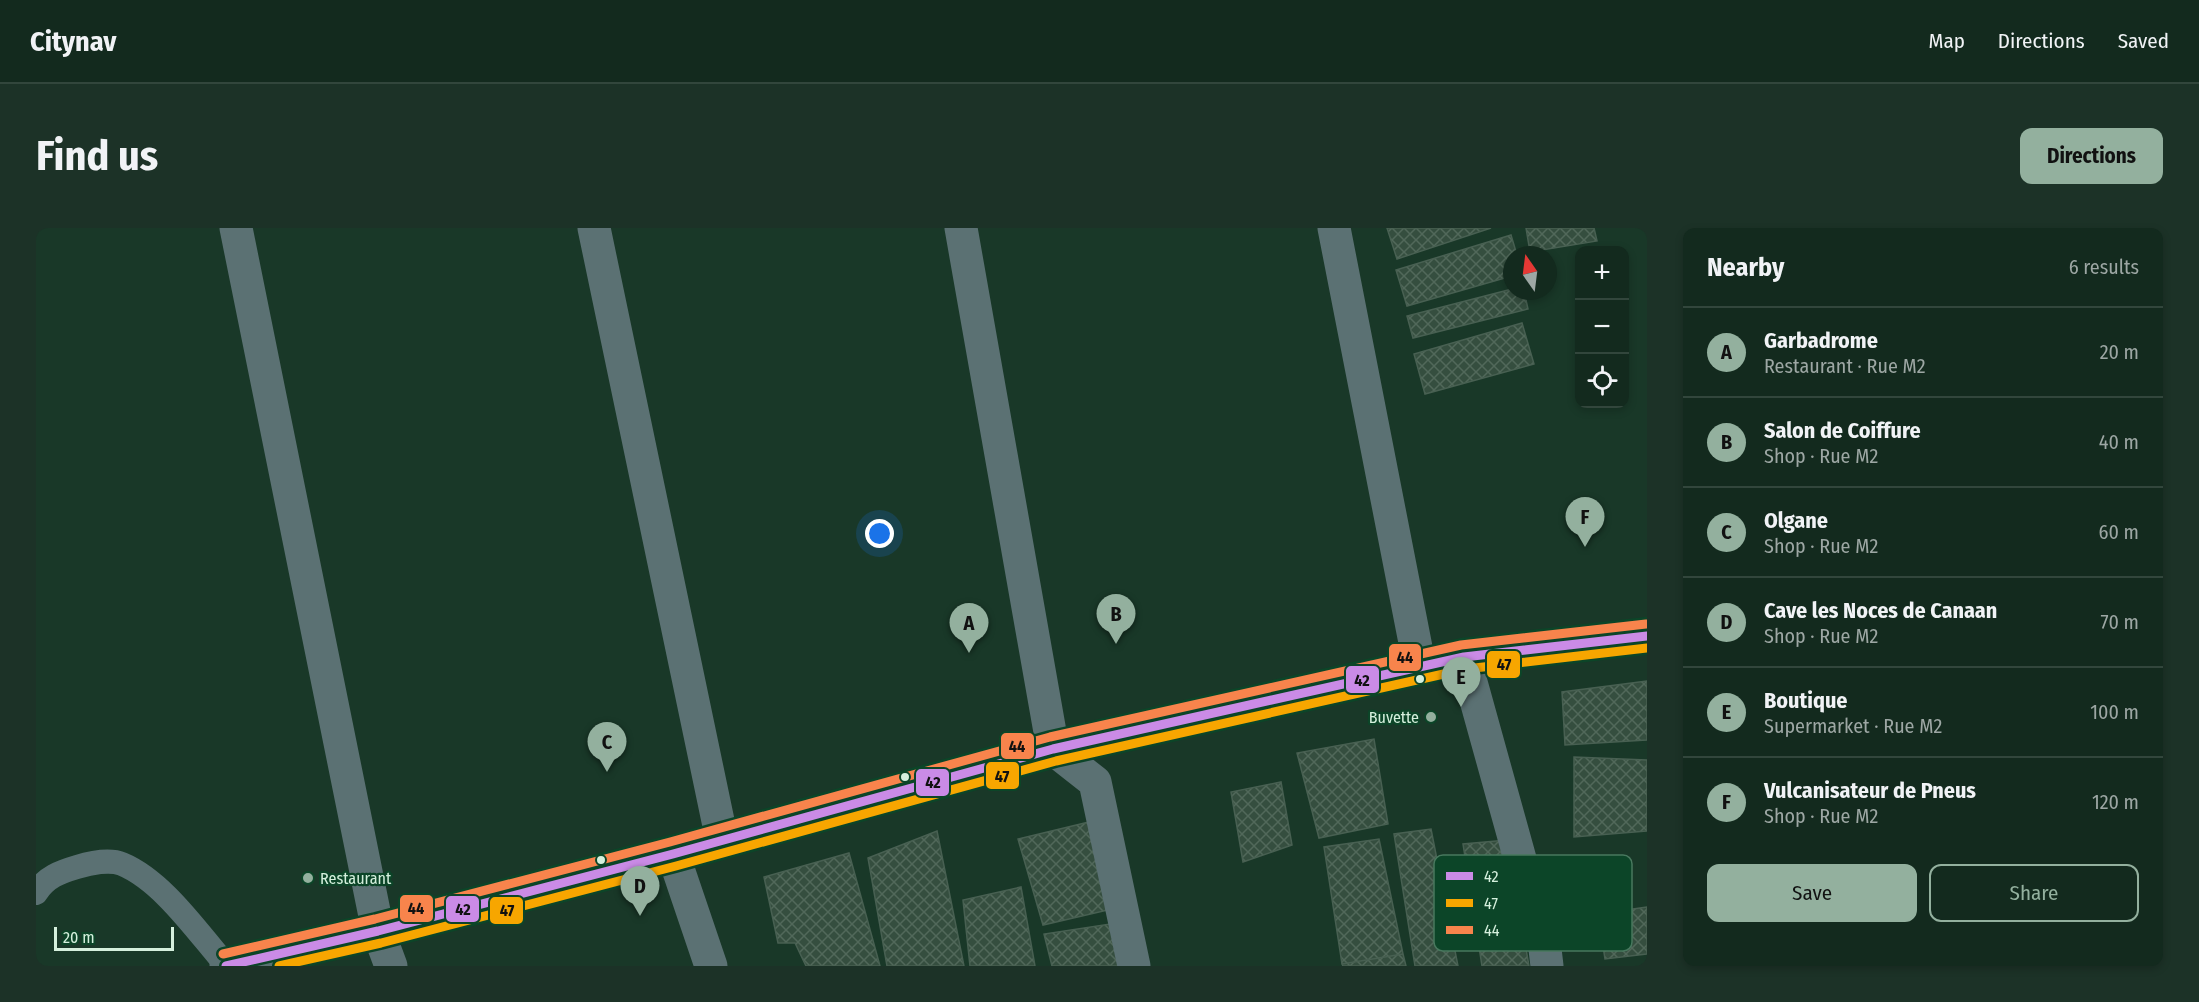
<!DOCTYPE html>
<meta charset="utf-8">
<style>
:root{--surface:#132a1e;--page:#1c3227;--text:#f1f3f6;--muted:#9da7a4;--line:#32463c;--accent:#93b09e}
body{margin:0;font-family:"Fira Sans Condensed",sans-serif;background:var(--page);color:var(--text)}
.controls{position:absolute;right:18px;top:18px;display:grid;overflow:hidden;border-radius:12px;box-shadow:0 3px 9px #0003}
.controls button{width:54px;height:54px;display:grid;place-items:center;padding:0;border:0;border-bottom:2px solid var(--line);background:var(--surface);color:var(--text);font:30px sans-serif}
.compass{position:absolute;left:1467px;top:18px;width:54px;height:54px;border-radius:50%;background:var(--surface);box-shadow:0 3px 9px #0003;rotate:346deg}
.scale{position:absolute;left:18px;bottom:15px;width:120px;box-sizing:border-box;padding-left:6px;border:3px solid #d5f0dd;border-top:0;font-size:16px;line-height:21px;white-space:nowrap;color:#d5f0dd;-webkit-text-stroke:4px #0c4528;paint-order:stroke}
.you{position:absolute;left:844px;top:306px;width:21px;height:21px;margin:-15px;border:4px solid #fff;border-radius:50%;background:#1a73e8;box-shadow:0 0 0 9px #1a73e833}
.badge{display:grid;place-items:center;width:39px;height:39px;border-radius:50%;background:var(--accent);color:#111;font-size:20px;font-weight:700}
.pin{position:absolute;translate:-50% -50px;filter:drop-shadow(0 2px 3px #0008)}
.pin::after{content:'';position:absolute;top:32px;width:21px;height:18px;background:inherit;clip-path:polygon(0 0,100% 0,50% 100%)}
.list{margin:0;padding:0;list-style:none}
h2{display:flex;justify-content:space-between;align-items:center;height:78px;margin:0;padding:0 24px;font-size:26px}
h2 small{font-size:20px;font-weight:400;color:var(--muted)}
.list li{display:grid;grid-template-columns:39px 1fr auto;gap:18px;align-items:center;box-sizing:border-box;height:90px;padding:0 24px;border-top:2px solid var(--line)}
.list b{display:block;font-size:22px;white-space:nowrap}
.list p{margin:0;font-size:20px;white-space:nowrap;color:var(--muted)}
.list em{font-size:20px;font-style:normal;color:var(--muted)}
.actions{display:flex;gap:12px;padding:18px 24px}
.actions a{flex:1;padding:14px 0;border:2px solid var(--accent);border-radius:12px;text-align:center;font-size:21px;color:var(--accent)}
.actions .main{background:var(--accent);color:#111}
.icon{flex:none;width:33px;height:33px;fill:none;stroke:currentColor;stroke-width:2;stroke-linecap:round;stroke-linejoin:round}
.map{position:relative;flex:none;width:1611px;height:738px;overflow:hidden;border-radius:12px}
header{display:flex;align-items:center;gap:36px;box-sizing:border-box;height:84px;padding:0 30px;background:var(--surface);border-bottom:2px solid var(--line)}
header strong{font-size:28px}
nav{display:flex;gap:33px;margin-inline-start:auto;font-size:21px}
.intro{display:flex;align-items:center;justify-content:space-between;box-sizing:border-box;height:144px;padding:0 36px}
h1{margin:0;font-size:42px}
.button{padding:15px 27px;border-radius:12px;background:var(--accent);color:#111;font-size:21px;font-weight:700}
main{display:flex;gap:36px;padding:0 36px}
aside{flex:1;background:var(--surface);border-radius:12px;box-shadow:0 3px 9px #0003}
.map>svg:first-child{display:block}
.building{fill:url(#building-cross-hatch);stroke:#486052;stroke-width:1.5}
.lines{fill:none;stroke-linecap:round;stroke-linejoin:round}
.service{stroke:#5b7173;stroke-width:24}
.minor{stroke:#5b7173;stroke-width:33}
.tertiary{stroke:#5b7173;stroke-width:33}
.bus-1-casing{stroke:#0c4528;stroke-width:14}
.bus-2-casing{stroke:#0c4528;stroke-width:14}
.bus-3-casing{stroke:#0c4528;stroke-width:14}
.bus-1{stroke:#ca8be6;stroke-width:9}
.bus-2{stroke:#f7a600;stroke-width:9}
.bus-3{stroke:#f8844c;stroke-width:9}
.bus-dot{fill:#d5f0dd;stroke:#0c4528;stroke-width:2}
.poi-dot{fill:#93b09e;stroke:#0c4528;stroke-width:2}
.labels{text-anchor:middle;stroke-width:4.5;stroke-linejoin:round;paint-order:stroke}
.poi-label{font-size:16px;fill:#d5f0dd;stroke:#0c4528;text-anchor:end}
.key{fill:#0c4528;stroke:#48785e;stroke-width:1.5}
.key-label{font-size:16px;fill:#d5f0dd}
.line-badge{stroke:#0c4528;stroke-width:2}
.pale-badge-label{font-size:16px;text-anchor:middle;font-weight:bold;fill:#111}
</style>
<header>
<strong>Citynav</strong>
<nav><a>Map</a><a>Directions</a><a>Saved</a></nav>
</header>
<div class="intro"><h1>Find us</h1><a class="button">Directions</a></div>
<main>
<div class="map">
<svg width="1611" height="738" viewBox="0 0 1611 738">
<defs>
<pattern id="building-cross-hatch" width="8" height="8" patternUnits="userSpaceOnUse" patternTransform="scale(1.5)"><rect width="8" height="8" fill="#354e3f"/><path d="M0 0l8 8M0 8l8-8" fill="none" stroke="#51685a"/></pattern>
</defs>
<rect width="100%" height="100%" fill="#193828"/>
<path class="building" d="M1351,0H1455L1361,31Z
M1490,0H1558L1561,13L1494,24Z
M1475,7L1481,27H1476V48L1371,78L1360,42Z
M1476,61V63H1488L1492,81L1377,110L1371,88Z
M1486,95L1498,136L1389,166L1378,126Z
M1611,453V512L1529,517L1526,464Z
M1338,511L1352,596L1283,610L1261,525Z
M1538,529L1611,532V603L1538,609Z
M1245,554L1256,617L1207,634L1195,564Z
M1053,594L1072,682L1007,697L982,611Z
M1395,601L1422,738H1379L1358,606Z
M901,603L928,738H851L832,630Z
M1343,611L1367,726L1306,736L1288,619Z
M1471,612L1493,738H1446L1427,616Z
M813,625L844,738H770L759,715H742L728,649Z
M985,659L999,738H934L927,672Z
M1611,679V726L1569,731L1562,686Z
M1074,696L1084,738H1016L1008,706Z
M1367,726L1370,738H1307L1306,736Z"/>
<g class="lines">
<path class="service" d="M0,665C10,649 24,644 41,639C54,635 74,631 86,636C127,653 162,705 191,738"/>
<path class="minor" d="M200,0L342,703L355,738
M558,0L686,612
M925,0L1017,521L1059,554L1098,738
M1298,0L1384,440
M1428,429L1509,721L1511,738
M637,626L675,738"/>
<path class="tertiary" d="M190,738L342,703L637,626L1017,521L1428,429L1611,408"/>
<defs>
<path id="bus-1" d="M190,738L342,703L637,626L1017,521L1428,429L1611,408"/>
<path id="bus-2" d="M243,738L345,715L640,638L1020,533L1430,441L1611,420"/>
<path id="bus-3" d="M187,726L339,691L634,614L1014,509L1425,417L1610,396"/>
</defs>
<use href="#bus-1" class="bus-1-casing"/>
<use href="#bus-2" class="bus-2-casing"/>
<use href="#bus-3" class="bus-3-casing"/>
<use href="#bus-1" class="bus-1"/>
<use href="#bus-2" class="bus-2"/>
<use href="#bus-3" class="bus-3"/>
</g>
<g class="bus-dot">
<circle cx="1384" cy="451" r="5"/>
<circle cx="869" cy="549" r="5"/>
<circle cx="565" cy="632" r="5"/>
</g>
<g class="poi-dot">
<circle cx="1395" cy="489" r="6"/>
<circle cx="272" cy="650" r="6"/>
</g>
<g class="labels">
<g class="poi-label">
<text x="1383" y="495">Buvette</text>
<text x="284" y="656" text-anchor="start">Restaurant</text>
</g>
</g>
<rect x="1398" y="627" width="198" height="96" rx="9" class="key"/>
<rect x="1410" y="644" width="27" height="8" fill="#ca8be6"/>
<rect x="1410" y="671" width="27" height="8" fill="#f7a600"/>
<rect x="1410" y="698" width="27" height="8" fill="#f8844c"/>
<g class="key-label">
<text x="1448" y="654">42</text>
<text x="1448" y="681">47</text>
<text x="1448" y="708">44</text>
</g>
<g class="line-badge">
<rect x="1352" y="415" width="34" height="29" rx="6" fill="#f8844c"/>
<rect x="1450" y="422" width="35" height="29" rx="6" fill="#f7a600"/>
<rect x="1309" y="437" width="35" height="29" rx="6" fill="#ca8be6"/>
<rect x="964" y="504" width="35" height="28" rx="6" fill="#f8844c"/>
<rect x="949" y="533" width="35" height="29" rx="6" fill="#f7a600"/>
<rect x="879" y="540" width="35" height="29" rx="6" fill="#ca8be6"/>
<rect x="363" y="666" width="35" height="29" rx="6" fill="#f8844c"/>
<rect x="409" y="667" width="35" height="28" rx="6" fill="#ca8be6"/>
<rect x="453" y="668" width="35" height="29" rx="6" fill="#f7a600"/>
</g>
<g class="pale-badge-label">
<text x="1369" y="435">44</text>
<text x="1468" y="442">47</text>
<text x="1326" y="458">42</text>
<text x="981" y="524">44</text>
<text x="966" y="554">47</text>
<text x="897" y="560">42</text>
<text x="380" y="686">44</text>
<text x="427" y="687">42</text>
<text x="471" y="688">47</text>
</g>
</svg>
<div class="controls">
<button>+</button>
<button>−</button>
<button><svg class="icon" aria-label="locate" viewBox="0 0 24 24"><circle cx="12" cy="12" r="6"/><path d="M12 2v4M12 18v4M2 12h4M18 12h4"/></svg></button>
</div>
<svg class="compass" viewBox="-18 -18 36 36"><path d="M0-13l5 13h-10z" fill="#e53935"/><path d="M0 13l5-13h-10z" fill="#9da7a4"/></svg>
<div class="scale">20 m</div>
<div class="you"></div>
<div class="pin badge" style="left:933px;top:425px">A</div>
<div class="pin badge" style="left:1080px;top:416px">B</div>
<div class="pin badge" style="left:571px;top:544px">C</div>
<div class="pin badge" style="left:604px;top:688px">D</div>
<div class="pin badge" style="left:1425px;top:479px">E</div>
<div class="pin badge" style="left:1549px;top:319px">F</div>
</div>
<aside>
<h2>Nearby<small>6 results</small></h2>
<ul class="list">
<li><span class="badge">A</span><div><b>Garbadrome</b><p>Restaurant · Rue M2</p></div><em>20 m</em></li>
<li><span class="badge">B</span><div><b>Salon de Coiffure</b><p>Shop · Rue M2</p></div><em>40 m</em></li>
<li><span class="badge">C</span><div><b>Olgane</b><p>Shop · Rue M2</p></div><em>60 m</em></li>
<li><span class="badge">D</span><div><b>Cave les Noces de Canaan</b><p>Shop · Rue M2</p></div><em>70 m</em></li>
<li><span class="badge">E</span><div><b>Boutique</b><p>Supermarket · Rue M2</p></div><em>100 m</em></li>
<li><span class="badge">F</span><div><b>Vulcanisateur de Pneus</b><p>Shop · Rue M2</p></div><em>120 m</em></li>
</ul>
<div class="actions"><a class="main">Save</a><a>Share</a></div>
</aside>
</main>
